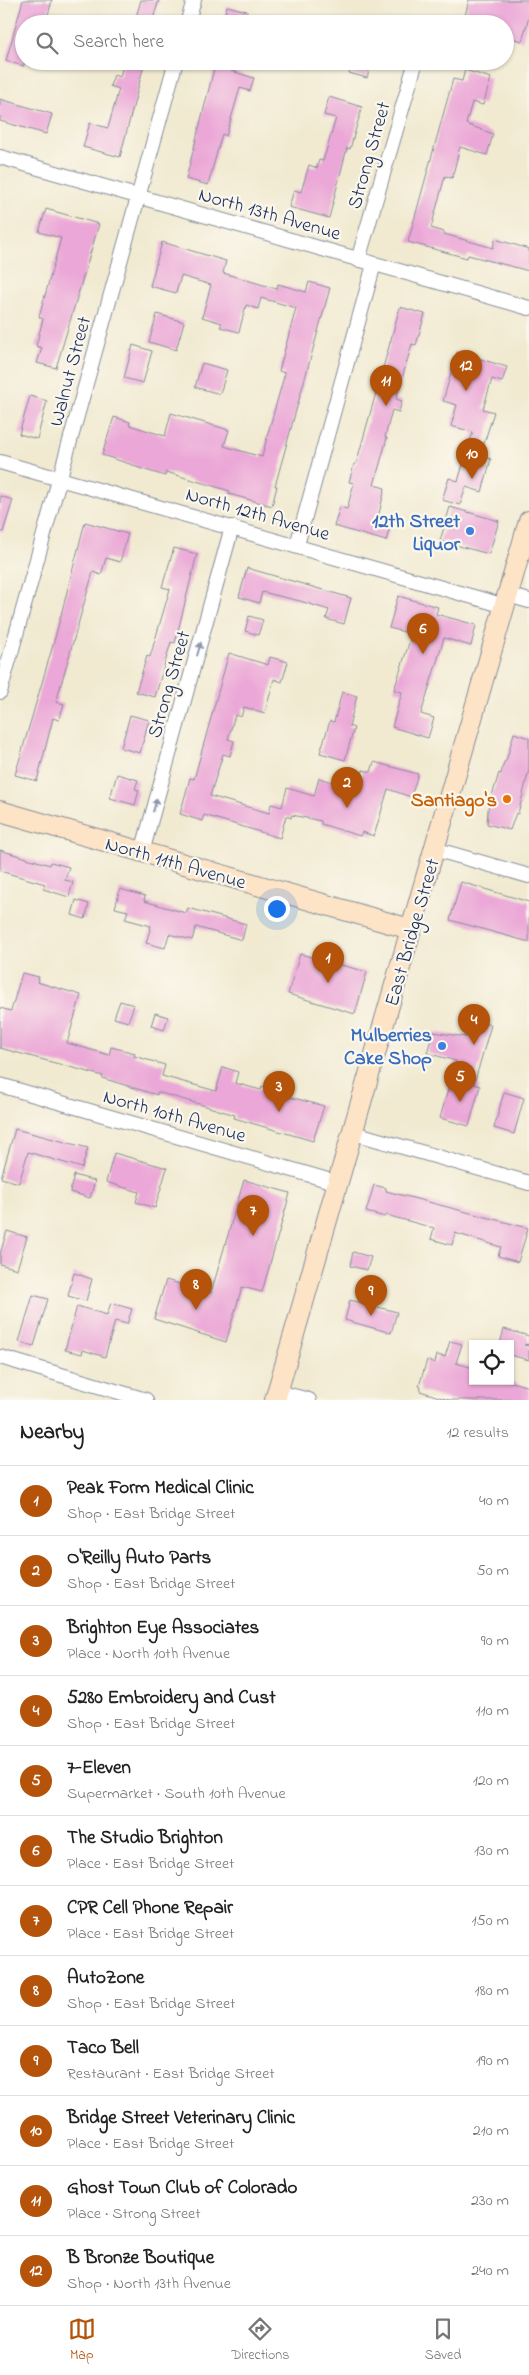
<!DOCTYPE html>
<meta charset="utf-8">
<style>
:root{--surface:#fff;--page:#f6f6f6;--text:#222;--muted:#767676;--line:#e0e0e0;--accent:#b45309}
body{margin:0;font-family:"Indie Flower",sans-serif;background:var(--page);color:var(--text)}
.controls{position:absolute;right:15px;bottom:15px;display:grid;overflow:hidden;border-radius:0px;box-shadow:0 1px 4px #0004}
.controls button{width:45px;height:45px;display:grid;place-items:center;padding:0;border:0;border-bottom:1px solid var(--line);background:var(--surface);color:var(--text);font:25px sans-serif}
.you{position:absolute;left:276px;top:908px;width:18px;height:18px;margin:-12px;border:4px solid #fff;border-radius:50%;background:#1a73e8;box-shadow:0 0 0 8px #1a73e833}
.badge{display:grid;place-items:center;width:32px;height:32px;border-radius:50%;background:var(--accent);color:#fff;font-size:16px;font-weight:700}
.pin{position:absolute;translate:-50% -41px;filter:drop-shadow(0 1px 2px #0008)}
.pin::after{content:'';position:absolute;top:26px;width:18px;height:15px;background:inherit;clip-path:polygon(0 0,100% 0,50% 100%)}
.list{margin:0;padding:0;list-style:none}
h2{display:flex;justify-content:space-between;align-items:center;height:65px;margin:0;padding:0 20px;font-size:21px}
h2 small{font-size:16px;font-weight:400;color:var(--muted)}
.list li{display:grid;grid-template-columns:32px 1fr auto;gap:15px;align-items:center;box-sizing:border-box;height:70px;padding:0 20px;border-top:1px solid var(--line)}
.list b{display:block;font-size:19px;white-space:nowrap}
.list p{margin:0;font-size:16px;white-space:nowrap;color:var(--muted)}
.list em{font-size:16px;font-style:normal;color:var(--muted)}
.icon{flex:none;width:28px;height:28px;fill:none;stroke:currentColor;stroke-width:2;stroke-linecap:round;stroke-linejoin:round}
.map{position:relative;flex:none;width:529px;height:1400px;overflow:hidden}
.search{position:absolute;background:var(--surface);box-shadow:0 1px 4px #0004;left:15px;right:15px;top:15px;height:55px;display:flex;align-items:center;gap:12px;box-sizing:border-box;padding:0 18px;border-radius:28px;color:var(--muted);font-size:19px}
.sheet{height:905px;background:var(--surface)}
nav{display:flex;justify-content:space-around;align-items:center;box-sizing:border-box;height:70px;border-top:1px solid var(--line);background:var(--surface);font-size:14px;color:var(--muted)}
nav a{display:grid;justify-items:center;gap:2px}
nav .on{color:var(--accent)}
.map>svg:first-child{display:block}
.building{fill:#eba7d7}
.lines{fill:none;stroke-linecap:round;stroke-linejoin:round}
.street-casing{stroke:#868c98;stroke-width:16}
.secondary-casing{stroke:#868c98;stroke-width:22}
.street{stroke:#fff;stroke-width:14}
.secondary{stroke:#fee4c6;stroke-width:20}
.oneway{fill:#8d97ae}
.shop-dot{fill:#3f7fe0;stroke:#fbf7ec;stroke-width:2}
.food-dot{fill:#e8710a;stroke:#fbf7ec;stroke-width:2}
.labels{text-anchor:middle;stroke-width:4.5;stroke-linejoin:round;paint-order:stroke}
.street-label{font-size:20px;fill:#1b2f5e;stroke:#fbf7ec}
.shop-label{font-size:20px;font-weight:bold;fill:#366cbe;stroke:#fbf7ec;text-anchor:end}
.food-label{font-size:20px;font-weight:bold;fill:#c56008;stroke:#fbf7ec;text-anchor:end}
</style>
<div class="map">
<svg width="529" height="1400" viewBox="0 0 529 1400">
<rect width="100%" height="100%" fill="#fbf7ec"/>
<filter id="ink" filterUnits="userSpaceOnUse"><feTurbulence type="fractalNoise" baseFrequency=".02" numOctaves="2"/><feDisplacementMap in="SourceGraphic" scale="10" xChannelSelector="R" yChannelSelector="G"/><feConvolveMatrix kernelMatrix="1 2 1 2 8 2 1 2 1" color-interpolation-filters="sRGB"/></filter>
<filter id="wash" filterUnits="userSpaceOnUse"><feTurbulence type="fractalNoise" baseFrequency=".0096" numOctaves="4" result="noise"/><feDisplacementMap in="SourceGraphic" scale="20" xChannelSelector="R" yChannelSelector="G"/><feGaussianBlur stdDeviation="1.12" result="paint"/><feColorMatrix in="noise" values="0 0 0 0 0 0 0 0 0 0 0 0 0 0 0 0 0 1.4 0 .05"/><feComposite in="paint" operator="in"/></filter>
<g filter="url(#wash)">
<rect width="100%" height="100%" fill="#f1ead1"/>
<g id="blocks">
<path class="building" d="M23,0H52L47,19L37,16L35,24H24V66L6,61Z
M141,0H159L152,22L136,17Z
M469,0H529V17L522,41L505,36V24H463Z
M227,6L247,11L243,24H222Z
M124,61H145L120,157L83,147L90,123L108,128L119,89L110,86L114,75L120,77Z
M216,61H234L231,71L254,78L250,91L240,88L226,136L222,134L208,185L186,179Z
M352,61H372L367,78L349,73Z
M465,70L491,78L483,105L472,102L466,124L493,134L487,155L460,147L452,178L445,176L431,228L444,232V234L493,248L495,239L529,249V271L468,255L467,258L408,242L453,79L462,81Z
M329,97L362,107L350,149L347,148L329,218L289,207L294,190L301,192L309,165L317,168L319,160L323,161L336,118L324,115Z
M0,99L52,114L46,134L0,121Z
M46,209L99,224L56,368L37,363L42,348L36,346L43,319L39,317L61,238L39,232Z
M162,242L226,261L223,273L277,289L278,284L306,292L309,282L330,288L275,486H277L272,506L229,494L230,491L166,472L165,476L136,467V466L102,455L114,417L130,422L129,425L165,436L171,413L229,430L224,446L262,457L268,433L285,373L279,371L296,308L261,298L258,309L246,305L239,332L220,327L222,323L202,317L211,285L181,276L176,293L150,286Z
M400,307L425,314L416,345L412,344L396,399L402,401L399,412L392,410L385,437L387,438L374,485L385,488L378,518L391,522L386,541L334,526L340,507L347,509L354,483L349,482L354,464H356Z
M157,314L184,322L176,350L149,342Z
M133,345L152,351L143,383L124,378Z
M457,352L507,367L502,382L492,379L483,409L494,412L480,456L491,459L482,492L466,487L460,505L442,500L449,478L458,481L473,432L451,426L457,405L443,401Z
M202,363L227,370L220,394L195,387Z
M30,396L47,401L37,439L19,434Z
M0,496L13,500L3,532H0Z
M450,507L499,521L489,554L440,541Z
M85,522L128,534L120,562L106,558L101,575L93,572L56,702L64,704L59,720L53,718L37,781L15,775L55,638Z
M174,548L197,554L175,643L171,642L155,697L136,692L147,656L150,657L170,589L162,587Z
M247,568L351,598L344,624L326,619L329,610L300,601L262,592L259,603L239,597Z
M398,596L438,607L436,614L476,625L471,646L444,638L421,714L434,718L428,738L392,727L402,692L394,690L412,634L389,628Z
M249,616L263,620L258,635L245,631Z
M229,653L268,665L270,657L288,662L282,682L274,679L265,713L244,707L241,717L235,715L228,739L234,741L230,756L223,754L210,796L269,813L271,804L282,807L287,788L314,796L319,778L358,789L363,770L371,772L374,762L418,774L411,797L388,789L374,836L362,832L360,836L321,824V821L292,815L291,818L286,816L280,838L204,815L202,821L180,814L190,778L194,779Z
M342,692L357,696L349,726L354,728L345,760L320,753L330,721L334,722Z
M130,715L149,720L140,753L121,748Z
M514,733L529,738V770L518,814L516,813L510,830L487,824L488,809L499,773L501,774L504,762L506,761Z
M117,774L138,780L135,789L139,790L135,805L110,798Z
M0,850L50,865L51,862L69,867L65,880L73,882L69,897L43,889L45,884L0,871Z
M461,882L529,902V942L450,920Z
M120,889L145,896L144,901L186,913L188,908L246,924L242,940L196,927L192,940L169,934L165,948L146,943L151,926L125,919L128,911L115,908Z
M76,900L89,904L85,919L72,915Z
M300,954L367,972L355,1014L288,994Z
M22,973L39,977L37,982L81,995L67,1043L109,1055L111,1047L135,1053L134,1056L165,1065L162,1076L216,1091L223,1067L238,1072L235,1083L261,1090L262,1086L275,1090L274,1093L324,1106L313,1141L234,1118L235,1115L199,1104L157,1092V1095L102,1078L103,1076L0,1048V1008L11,1011Z
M120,1001L134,1005L128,1022L114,1018Z
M155,1013L168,1017L164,1030L151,1026Z
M471,1019L491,1025L474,1084L480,1086L469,1126L440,1118L456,1061L427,1053L433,1032L466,1037Z
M504,1092L524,1098L514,1134L494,1128Z
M15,1129L88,1148L82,1168L28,1152L19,1183L1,1178Z
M114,1153L167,1168L155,1208L136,1202L139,1192L106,1182Z
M74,1175L95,1181L90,1198L70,1192Z
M244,1180L290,1193L262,1292L242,1287L226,1342L154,1319L166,1280L211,1293Z
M374,1185L386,1188V1191L528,1228L518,1262L498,1256L501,1247L455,1233L452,1245L431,1239L434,1228L386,1215L385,1217L366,1212Z
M7,1231L27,1237L17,1269L0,1264V1254Z
M353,1252L371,1257L367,1270L350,1266Z
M74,1273L92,1279L86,1301L68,1296Z
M33,1295L48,1299L34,1346L19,1342Z
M350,1300L397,1312L391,1333L345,1320Z
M111,1303L132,1309L127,1324L115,1321L105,1357L83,1350L82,1354L65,1350L77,1306L107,1315Z
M504,1329L529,1336V1344L524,1345L529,1346V1360L510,1355V1344H500Z
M450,1341L462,1344L456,1363L473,1368V1381H508L529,1387V1400H449L420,1391L421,1387L419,1386L427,1360L435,1363L437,1355L445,1357Z"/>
</g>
</g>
<g filter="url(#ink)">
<use href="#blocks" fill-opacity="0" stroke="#868c98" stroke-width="1"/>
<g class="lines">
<defs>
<path id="street" d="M187,24L194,0
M0,157L529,308
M358,260L416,61
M0,462L505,606
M297,545L374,264
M508,595L529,601
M0,692L176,61
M434,849L529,876
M142,852L232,527
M0,1085L338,1183
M354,1133L529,1183
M0,1357L146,1400
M278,1392L309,1400"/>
<path id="secondary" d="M0,811L410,929
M275,1400L529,521"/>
</defs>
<use href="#street" class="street-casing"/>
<use href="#secondary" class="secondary-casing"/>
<use href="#street" class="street"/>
<use href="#secondary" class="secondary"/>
</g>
<defs><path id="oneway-solid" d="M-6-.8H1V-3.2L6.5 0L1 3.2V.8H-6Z" transform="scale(1.25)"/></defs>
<g class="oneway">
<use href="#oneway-solid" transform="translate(199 649) rotate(-74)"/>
<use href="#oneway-solid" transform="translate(155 805) rotate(-74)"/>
</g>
</g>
<g class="shop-dot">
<circle cx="470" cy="531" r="5"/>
<circle cx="442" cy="1046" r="5"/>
</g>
<circle class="food-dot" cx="507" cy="799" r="5"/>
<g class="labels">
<g class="street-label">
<text transform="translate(368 155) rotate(-74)" y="7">Strong Street</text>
<text transform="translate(270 213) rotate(16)" y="7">North 13th Avenue</text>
<text transform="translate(69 371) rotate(-75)" y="7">Walnut Street</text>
<text transform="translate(258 513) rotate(16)" y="7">North 12th Avenue</text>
<text transform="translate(168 684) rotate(-74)" y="7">Strong Street</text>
<text transform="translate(176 862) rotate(16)" y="7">North 11th Avenue</text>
<text transform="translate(411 932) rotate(-74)" y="7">East Bridge Street</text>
<text transform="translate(175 1115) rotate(16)" y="7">North 10th Avenue</text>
</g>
<g class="shop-label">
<text x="460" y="527">12th Street<tspan x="460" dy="23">Liquor</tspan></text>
<text x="432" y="1041">Mulberries<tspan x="432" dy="23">Cake Shop</tspan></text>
</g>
<g class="food-label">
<text x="497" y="806">Santiago's</text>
</g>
</g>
</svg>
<div class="controls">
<button><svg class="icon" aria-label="locate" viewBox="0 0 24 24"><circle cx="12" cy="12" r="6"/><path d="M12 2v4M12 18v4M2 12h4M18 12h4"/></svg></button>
</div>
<div class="you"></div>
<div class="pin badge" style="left:328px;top:983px">1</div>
<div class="pin badge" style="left:347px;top:808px">2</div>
<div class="pin badge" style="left:279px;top:1112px">3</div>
<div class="pin badge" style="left:474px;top:1045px">4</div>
<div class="pin badge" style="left:460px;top:1102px">5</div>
<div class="pin badge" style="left:423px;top:654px">6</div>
<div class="pin badge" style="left:253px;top:1236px">7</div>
<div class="pin badge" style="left:196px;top:1310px">8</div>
<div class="pin badge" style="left:371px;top:1316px">9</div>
<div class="pin badge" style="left:472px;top:479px">10</div>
<div class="pin badge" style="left:386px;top:406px">11</div>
<div class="pin badge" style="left:466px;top:391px">12</div>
<div class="search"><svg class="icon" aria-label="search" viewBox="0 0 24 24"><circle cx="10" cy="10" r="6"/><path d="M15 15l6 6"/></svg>Search here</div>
</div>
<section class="sheet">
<h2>Nearby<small>12 results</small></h2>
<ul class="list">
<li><span class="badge">1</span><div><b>Peak Form Medical Clinic</b><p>Shop · East Bridge Street</p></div><em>40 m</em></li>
<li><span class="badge">2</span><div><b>O'Reilly Auto Parts</b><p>Shop · East Bridge Street</p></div><em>50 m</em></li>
<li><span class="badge">3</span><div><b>Brighton Eye Associates</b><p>Place · North 10th Avenue</p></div><em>90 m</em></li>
<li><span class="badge">4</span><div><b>5280 Embroidery and Cust</b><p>Shop · East Bridge Street</p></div><em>110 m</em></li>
<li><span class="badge">5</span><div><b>7-Eleven</b><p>Supermarket · South 10th Avenue</p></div><em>120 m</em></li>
<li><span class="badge">6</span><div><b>The Studio Brighton</b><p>Place · East Bridge Street</p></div><em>130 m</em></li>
<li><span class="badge">7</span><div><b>CPR Cell Phone Repair</b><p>Place · East Bridge Street</p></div><em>150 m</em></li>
<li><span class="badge">8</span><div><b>AutoZone</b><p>Shop · East Bridge Street</p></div><em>180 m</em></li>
<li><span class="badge">9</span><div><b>Taco Bell</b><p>Restaurant · East Bridge Street</p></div><em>190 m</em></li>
<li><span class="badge">10</span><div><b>Bridge Street Veterinary Clinic</b><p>Place · East Bridge Street</p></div><em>210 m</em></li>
<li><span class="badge">11</span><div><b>Ghost Town Club of Colorado</b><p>Place · Strong Street</p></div><em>230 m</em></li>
<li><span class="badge">12</span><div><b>B Bronze Boutique</b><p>Shop · North 13th Avenue</p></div><em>240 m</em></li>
</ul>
</section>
<nav>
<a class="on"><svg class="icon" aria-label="map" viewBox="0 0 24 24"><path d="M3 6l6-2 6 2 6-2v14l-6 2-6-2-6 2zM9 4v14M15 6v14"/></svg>Map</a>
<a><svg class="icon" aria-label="directions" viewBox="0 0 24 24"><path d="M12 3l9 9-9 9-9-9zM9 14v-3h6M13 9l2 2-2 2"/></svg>Directions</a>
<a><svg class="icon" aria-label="saved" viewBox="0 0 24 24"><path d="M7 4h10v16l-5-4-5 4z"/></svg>Saved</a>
</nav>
